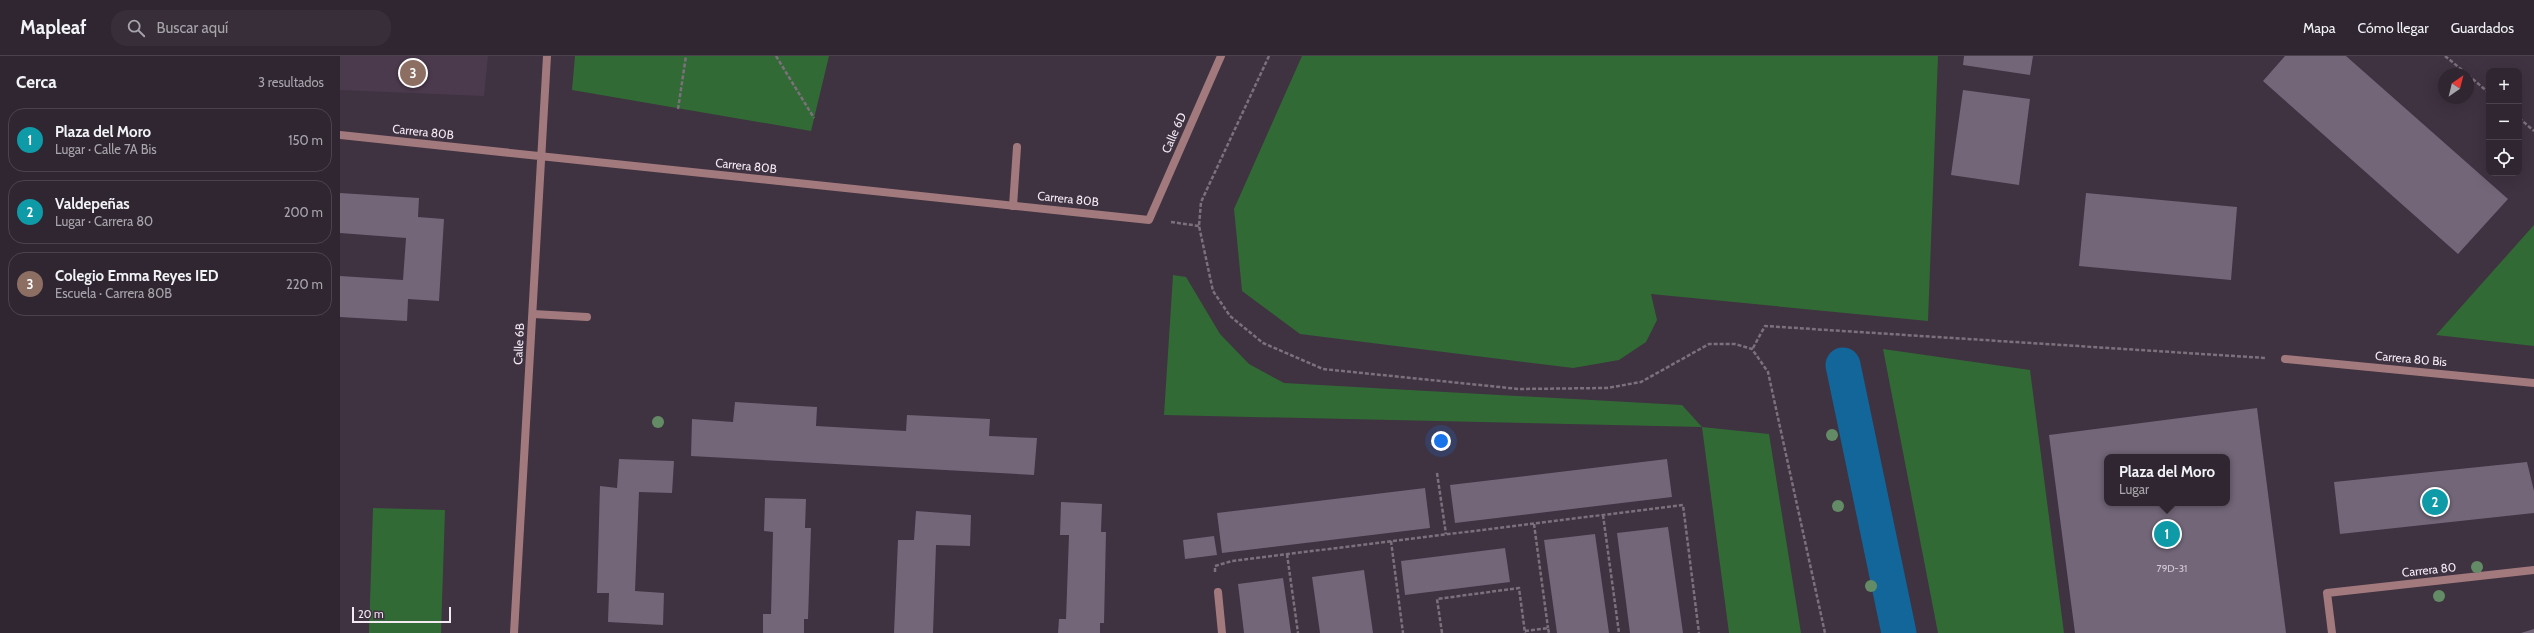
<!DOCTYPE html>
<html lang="es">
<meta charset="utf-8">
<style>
:root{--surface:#2f2631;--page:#372e39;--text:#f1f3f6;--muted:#a7a5ab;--line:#4a434d;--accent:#a9b0fc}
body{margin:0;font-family:Cabin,sans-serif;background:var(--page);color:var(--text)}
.controls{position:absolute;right:12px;top:12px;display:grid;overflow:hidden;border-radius:8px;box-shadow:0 4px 16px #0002}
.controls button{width:36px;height:36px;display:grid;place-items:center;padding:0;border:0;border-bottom:1px solid var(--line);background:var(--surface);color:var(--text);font:20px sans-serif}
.compass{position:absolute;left:2098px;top:12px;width:36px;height:36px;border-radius:50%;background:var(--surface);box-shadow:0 4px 16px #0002;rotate:35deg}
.scale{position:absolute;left:12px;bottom:10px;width:99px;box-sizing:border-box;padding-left:4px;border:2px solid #f3eaf4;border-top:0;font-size:11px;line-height:14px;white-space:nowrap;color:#f3eaf4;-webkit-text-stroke:3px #3f3241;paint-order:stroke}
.you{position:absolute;left:1101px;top:385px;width:14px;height:14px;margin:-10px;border:3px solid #fff;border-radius:50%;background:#1a73e8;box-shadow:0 0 0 6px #1a73e833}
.badge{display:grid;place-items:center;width:26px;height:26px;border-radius:50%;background:var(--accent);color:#fff;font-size:13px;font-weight:700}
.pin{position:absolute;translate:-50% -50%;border:2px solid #fff;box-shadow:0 1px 4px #0006}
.popup{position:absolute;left:1764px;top:398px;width:126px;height:52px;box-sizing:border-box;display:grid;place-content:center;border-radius:8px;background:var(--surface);filter:drop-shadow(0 1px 3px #0005);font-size:13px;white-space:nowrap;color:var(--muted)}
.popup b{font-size:15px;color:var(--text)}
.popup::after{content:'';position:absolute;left:50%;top:100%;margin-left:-8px;border:8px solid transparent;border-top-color:var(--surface)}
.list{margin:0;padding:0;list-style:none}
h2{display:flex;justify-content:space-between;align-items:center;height:52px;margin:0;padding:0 16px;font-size:17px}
h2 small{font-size:13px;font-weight:400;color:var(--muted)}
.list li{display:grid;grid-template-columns:26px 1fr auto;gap:12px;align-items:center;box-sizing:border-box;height:64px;margin:0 8px 8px;padding:0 8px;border:1px solid var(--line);border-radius:16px}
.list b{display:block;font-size:15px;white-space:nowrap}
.list p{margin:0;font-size:13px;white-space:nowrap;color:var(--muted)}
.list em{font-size:13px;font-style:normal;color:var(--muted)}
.icon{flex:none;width:22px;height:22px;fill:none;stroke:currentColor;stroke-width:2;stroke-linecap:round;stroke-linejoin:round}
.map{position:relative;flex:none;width:2194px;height:577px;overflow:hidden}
header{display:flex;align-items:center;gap:24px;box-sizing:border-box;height:56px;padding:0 20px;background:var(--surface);border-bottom:1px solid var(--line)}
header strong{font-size:19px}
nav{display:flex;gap:22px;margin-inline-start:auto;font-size:14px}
.search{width:280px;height:36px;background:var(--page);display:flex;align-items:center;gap:10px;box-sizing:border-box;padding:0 14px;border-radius:16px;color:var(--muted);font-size:15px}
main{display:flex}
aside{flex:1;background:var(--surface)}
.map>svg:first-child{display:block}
.built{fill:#4b3a4d}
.green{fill:#326a35}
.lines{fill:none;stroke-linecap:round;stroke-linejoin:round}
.canal{stroke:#13669a;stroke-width:35}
.building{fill:#726678;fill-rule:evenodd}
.path{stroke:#7c707d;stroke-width:2.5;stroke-dasharray:4 2;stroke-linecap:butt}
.lane{stroke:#a27a7d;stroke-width:8}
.street{stroke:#a27a7d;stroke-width:8}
.tree{fill:#638c66}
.labels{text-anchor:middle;stroke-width:4;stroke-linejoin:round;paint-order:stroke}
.number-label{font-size:10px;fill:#d3c9d5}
.street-label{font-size:12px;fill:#f3eaf4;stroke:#3f3241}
</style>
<header>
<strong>Mapleaf</strong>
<div class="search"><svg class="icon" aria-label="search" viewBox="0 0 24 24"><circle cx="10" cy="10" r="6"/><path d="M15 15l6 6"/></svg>Buscar aquí</div>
<nav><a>Mapa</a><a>Cómo llegar</a><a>Guardados</a></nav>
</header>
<main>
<aside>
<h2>Cerca<small>3 resultados</small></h2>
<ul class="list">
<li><span class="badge" style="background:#0f9aa8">1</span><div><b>Plaza del Moro</b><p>Lugar · Calle 7A Bis</p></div><em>150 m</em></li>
<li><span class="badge" style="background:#0f9aa8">2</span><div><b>Valdepeñas</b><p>Lugar · Carrera 80</p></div><em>200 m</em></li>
<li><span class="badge" style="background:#8d6e63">3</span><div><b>Colegio Emma Reyes IED</b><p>Escuela · Carrera 80B</p></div><em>220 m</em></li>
</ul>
</aside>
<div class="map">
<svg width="2194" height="577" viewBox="0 0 2194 577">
<rect width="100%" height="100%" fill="#3f3241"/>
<path class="built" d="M0,0H148L144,40L0,34Z"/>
<path class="green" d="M235,0H489L471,75L232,34Z
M962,0H1598L1588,265L1311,238L1317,264L1306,286L1279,304L1233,312L960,278L902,235L894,153Z
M2194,169V290L2096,279Z
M833,219L846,221L880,278L909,308L944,327L1342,349L1362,371L1429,378L1461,577H1389L1362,371L824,359Z
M1543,293L1690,314L1724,577H1598Z
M33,452L105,454L101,577H29Z"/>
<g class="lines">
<path class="canal" d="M1503,309L1559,577"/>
</g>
<path class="building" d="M1624,0H1693L1690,19L1623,9Z
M1945,0H2006L2168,143L2118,198L1923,25Z
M1623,34L1690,43L1679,129L1611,119Z
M0,137L79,142L78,161L104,163L99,245L68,243L67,265L0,261V220L63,224L66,182L0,177Z
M1746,137L1897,151L1891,224L1739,210Z
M395,346L477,351L476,370L566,375L567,359L650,363L649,380L697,382L694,419L351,400L352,363L393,366Z
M1917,352L1946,577H1735L1709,379ZM1767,401H1887V447H1767Z
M279,403L334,405L332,437L299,436L295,535L324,537L323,569L268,566L269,537H257L260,430L277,432Z
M1327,403L1332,441L1115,467L1110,429Z
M2187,406L2194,435V457L2000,478L1994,426Z
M1085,432L1090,472L882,497L877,457Z
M425,442L466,443L465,472H471L468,563H464V577H423V558H431L433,476L424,475Z
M721,446L762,448L761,476H766L764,567H760V577H718L719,563H726L729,479H720Z
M576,455L631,459L630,490L596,489L593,577H554L558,484H574Z
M1328,471L1343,577H1290L1277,477Z
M1255,478L1269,577H1217L1204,484Z
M874,480L877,499L845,503L843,484Z
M1165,492L1170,526L1065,539L1061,505Z
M1024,514L1033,577H980L972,521Z
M943,522L951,577H904L898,528Z
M2194,573V577H2181Z"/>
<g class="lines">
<path class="path" d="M436,0L474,62
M929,0L861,146L859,170L873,235L890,260L923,287L983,313L1179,333L1267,332L1301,326L1369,288H1395L1412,293L1428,316L1485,577
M2105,0L2127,18
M2128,19L2149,37
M338,53L346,0
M2179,62L2194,75
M831,166L859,170
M1413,292L1425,270L1925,302
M1097,417L1106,478
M1263,459L1279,577
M1194,468L1208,572
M1051,485L1063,577
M947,498L958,577
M875,516V510L892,505L1343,449L1359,577
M1185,575L1208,572L1209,577
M1102,577L1097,543L1179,532L1185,577"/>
<path class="lane" d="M673,150L677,91
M193,258L247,261"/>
<path class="street" d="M0,79L809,164L881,0
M1945,303L2194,327
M878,536L882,577
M174,577L207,0
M1992,577L1987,537L2194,514"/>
</g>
<g class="tree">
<circle cx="318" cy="366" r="6"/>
<circle cx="1492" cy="379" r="6"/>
<circle cx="1498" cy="450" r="6"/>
<circle cx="2137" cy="511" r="6"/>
<circle cx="1531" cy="530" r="6"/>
<circle cx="2099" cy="540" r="6"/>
</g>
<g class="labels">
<g class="number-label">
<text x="1832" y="516">79D-31</text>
</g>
<g class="street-label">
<text transform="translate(83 76) rotate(6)" y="4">Carrera 80B</text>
<text transform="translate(834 77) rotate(-66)" y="4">Calle 6D</text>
<text transform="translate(406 110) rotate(6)" y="4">Carrera 80B</text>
<text transform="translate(728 143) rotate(6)" y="4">Carrera 80B</text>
<text transform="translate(179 288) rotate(-87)" y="4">Calle 6B</text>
<text transform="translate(2071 303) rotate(5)" y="4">Carrera 80 Bis</text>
<text transform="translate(2089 514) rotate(-6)" y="4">Carrera 80</text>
</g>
</g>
</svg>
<div class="controls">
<button>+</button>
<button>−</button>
<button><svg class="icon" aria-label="locate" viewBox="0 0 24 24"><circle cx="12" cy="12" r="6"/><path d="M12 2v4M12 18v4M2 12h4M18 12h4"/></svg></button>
</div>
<svg class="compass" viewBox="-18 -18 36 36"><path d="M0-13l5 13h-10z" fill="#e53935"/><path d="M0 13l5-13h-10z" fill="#a7a5ab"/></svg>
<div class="scale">20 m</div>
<div class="you"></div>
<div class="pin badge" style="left:1827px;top:478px;background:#0f9aa8">1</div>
<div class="popup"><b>Plaza del Moro</b>Lugar</div>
<div class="pin badge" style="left:2095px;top:446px;background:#0f9aa8">2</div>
<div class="pin badge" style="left:73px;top:17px;background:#8d6e63">3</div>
</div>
</main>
